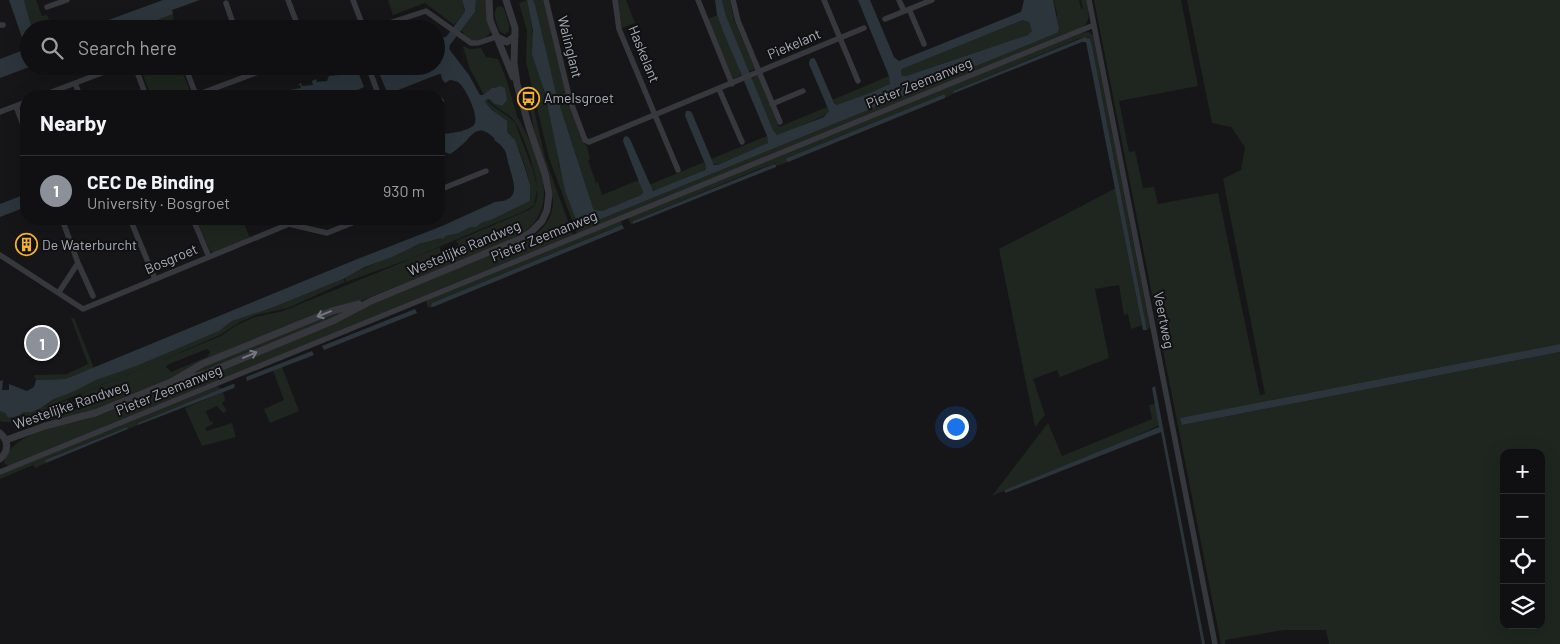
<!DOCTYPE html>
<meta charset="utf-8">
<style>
:root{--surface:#101012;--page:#19191b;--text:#f1f3f6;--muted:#9c9d9f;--line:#303032;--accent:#8c9099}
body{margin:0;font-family:Barlow,sans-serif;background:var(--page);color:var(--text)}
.controls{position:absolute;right:15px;bottom:15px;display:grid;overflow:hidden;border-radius:10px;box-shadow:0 5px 20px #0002}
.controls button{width:45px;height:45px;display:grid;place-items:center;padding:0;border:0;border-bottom:1px solid var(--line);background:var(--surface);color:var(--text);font:25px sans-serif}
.you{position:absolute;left:955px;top:426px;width:18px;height:18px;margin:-12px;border:4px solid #fff;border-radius:50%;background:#1a73e8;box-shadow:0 0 0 8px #1a73e833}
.badge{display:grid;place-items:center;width:32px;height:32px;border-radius:50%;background:var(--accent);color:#fff;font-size:16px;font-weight:700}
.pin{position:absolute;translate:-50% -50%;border:2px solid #fff;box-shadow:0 1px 5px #0006}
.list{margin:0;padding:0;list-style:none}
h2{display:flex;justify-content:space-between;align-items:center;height:65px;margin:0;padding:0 20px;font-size:21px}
h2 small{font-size:16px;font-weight:400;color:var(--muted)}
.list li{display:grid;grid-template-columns:32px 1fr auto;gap:15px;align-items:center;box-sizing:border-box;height:70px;padding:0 20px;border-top:1px solid var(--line)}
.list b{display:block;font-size:19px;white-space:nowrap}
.list p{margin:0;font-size:16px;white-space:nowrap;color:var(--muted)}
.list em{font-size:16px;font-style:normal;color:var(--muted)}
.icon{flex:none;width:28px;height:28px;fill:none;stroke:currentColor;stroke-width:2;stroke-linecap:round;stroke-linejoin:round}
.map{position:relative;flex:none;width:1560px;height:644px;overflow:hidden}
.search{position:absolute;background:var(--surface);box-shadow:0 5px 20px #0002;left:20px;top:20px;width:425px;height:55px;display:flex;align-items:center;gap:12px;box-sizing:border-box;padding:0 18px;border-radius:28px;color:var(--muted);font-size:19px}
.panel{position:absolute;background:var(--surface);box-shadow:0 5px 20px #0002;left:20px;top:90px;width:425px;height:135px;border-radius:20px}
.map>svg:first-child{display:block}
.green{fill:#1e261f;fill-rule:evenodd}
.water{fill:#2c353c;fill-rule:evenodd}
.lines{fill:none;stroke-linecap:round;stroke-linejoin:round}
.minor{stroke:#37383d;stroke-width:5.5}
.tertiary{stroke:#37383d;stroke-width:7}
.oneway{stroke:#757881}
.labels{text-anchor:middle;stroke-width:4;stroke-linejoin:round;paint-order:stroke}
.street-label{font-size:14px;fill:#a8adb8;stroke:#111113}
.poi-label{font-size:14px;fill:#a8adb8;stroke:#111113;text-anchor:start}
</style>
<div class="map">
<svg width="1560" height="644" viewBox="0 0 1560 644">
<rect width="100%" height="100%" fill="#161618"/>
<path class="green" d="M24,0H36L42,16L47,15L53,29H32Z
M388,0H462L465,12L454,25L425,3L393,15Z
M476,0H487L491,32L485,38L473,41L463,35L464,33L461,31L475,12Z
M527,0L542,84L554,131L559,165L581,226H584L1057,33V13L1053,0H1079L1081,9L1083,8L1081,0H1086C1088,11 1092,20 1082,28L577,234L549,158L526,62L527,31L519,3Z
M533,0H543L566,91L558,93L566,92L568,106H570L582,140L587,146L590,159L588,160L596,183L598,182L602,195L639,180L643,190L641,195L602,211L595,210L593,208L557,97Z
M617,0H626L635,23L622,28Z
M722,0H730L734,20L755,69L748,72L726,16Z
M1094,0H1181L1198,86L1119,101L1129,152L1135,151L1143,188L1154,187L1158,204L1218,193L1260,395L1265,394L1223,179L1241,170L1245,147L1231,127L1212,123L1187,0H1560V344L1181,418L1182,425L1560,352V644H1329L1326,630H1284L1225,640V644H1221ZM1504,453H1541V625H1504Z
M500,6L504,8L509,25V31L505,34L500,32C497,24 492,14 497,7Z
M173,14L174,22L167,25L169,29H144L143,24Z
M717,15L741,75L733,79L708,19Z
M1023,20C1029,20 1032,25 1032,31L1028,35L906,76H902L901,71L902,69Z
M1089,32L1093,35L1150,327L1147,330L1092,46L1090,39L1087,37L1078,39L955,90V93L945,98V95H942L787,158L788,162L776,166L775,163L759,169L633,221V224L631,225L629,220V217L1081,33Z
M463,46L470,49L481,48L486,57L498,59L506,78L518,119H519C534,149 559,195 532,225C524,234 513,238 502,243L91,412L68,417L44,420V418L30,423L29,420C43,414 54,405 67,400L71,403L83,398L82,395L80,394L158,362L62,401C55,404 50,408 44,412C32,420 15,425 0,421V411L5,413L8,418L18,416L24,412L36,410L45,406L59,396L75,391L96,380L219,331L232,321L274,307L343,279L345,282L288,308L256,315L240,322L220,335L160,361L221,336L235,326L255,317L283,311L440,247V249L442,252L430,258L432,263H435L453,255L454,251L451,249L459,245L456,241L531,209C537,203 538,198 537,190L534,205L527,210L410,259L346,282L345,277L421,243H425L437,237L442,239L446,236L459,233L470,227L481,224L483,221L491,220L530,201C532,182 523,158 515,141C513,137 510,136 507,132V125L485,102L486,99C494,110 507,113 515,123L533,170L537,187C537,174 521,127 512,118C504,111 495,108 487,99L500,106L507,100L505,88L501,86L494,87L484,95L469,67ZM207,349L210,352L207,357L171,372L166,367L167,365ZM106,391L110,392V396L83,408L66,412V408Z
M151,66H180L192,96H151L141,70Z
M758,75L779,127L827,107L829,111L828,114L781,135L775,134L751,79Z
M889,76L891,82L888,86L841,105H837L832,100Z
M532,100L545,158L573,235L8,466L4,463C11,431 61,427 87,419L522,242C576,216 545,176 535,136C533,127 532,118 530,109L532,108L530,101Z
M767,136L768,142L767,145L718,165L714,164L711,159Z
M704,162L706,166L704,170L656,191L651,189L649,185Z
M1116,188L1142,325L1131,329L1128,314L1124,315L1119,285L1095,289L1109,358L1060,377L1057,370L1033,379L1045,415L1035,427L999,249Z
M196,219H242L250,238L215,253L210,251Z
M621,221L622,225L432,303L433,307L428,308L426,300Z
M351,310L204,372L185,375L202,366L332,313Z
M71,318H74L94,368L65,379L36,380L34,375L67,374L88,364Z
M282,367L299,411L270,423L264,409L284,400L273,371Z
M217,386L222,389L138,423V425L128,429L127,427L45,460L46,463L35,468L33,465L0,479V474Z
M223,392L225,400L222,403L227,411L223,413L217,406L206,411L210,422L212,421L213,424L205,428L207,431L232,423L236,437L202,446L185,408Z
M1158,403L1162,424L1117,445L992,496L1048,423L1062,456L1152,419L1149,405Z"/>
<path class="water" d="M9,0H24L32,29H29V66H32L0,78V59L26,49Z
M163,0H200L172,10L173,14L132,29H84Z
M462,0H476L475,12L450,45L449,49L469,75L480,95H483L492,88L501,86L505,88L507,100L502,106L495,104L489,99L486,100L485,102L492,110L507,121V132L515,140L525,168L530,185V201L491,220L483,222L476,227H470L459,233L446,236L443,239C435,237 429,243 421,243L392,257L365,267L343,279L274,307L232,321L219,331L136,366L96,380L75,391L54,399L41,408L32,412H24L18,416L8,418L5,413L0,411V381L3,380L2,390H9V384L27,391L34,387L36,380L65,379L73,376L355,260L442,226L495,202C520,201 515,186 510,169C505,154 509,150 494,140L495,139C482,126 476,129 466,141C461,146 455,151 450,154L439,150V136L441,134C448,134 469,131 474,125C480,116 465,87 458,82C455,81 453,80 450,80L445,83L442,79L441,74H439L388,94L376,66H436V38L446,37L464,13L465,10Z
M527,0H533L535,5L557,97L593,208L595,210L602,211L641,195L643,192L623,141L624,137L627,136L630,139L653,191L705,170L706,166L685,116L686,111H690L692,113L714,165H718L768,143L767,136L723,31L717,15L715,0H722L726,16L773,130L777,135L824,117L829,111L809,64L810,59L814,58L816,61L834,103L837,105L870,93L890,84L889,76L858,0H870L894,57L899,61L1021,12L1024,0H1053L1059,29L1057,33L584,226H581L577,222L565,191L545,93L532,54L533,31ZM1023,20L1029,22L1032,31L1028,35L906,76H902L901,71L902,69Z
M1085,37L1090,39L1092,46L1147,330H1143L1086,42H1082L957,92L954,93L953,91Z
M343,69L346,72L357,69L364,87L345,96H280L285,95L284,91L301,88L300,85H298L301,83L302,86L313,85L312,81L316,79L317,82L327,81L329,76L341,75L340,71Z
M942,95H945V98L788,162L786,160L787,158Z
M774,164L776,165V167L633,224V221Z
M26,194V207L0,217V204Z
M622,225L624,228L623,229L433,307L431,306L432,303Z
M415,309L417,313L324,350L322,346Z
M1560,344V352L1182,425L1180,418Z
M312,351L314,355L247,381L246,377Z
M233,384L235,385L234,388L138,425V423Z
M1155,386L1205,644H1202L1161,432L1005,493V490L1159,427L1152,388Z
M127,427L128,429L46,463L45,460Z"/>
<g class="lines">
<path class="minor" d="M288,0L299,29
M353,0L364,29
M546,0L570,100L585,140L589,142L864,28
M615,0L619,29L678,170
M698,0L732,84
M733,0L738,21L780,122
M824,0L858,81
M899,0L904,11
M1089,0L1215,644
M226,3L235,29
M47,7L67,0
M909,9L924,44
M885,19L932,0
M0,25H3
M371,29L426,11L471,43H478L496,37
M135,66L146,96
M185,66L194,90L197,93H202L274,66
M368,66L379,96
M75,83L80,96
M719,89L742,142
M41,96L120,66
M439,103L441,101
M772,104L803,91
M16,106L26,133
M0,112L26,102
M439,190L486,171
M130,219L155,279
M193,219L209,257
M0,255L83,309L289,224L327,233L362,219
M78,263L93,296
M59,292L78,263L62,219
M0,472L1094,25"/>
<path class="tertiary" d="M489,0L490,20L513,77
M497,37L507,42L515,36
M171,382L205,374L335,320L371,301L520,239L531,232L542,221L547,210L549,194L545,174L529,127L517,84L514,63L515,28L506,0
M0,433C9,441 9,451 0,459
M6,440L45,426L95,413L171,382L202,364L332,311L359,304"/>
</g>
<defs><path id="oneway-shaft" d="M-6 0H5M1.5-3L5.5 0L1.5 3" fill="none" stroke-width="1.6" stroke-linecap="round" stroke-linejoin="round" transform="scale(1.25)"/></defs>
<g class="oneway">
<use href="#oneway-shaft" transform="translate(324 314) rotate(158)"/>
<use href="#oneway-shaft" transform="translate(250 355) rotate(-23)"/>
</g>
<defs>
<symbol id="bus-ring" viewBox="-11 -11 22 22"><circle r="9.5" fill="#111113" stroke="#f2b134" stroke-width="1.5"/><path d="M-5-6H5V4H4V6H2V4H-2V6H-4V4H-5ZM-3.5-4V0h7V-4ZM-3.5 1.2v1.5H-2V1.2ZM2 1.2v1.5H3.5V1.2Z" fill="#f2b134"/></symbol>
<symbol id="building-ring" viewBox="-11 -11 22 22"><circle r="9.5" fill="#111113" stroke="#f2b134" stroke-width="1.5"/><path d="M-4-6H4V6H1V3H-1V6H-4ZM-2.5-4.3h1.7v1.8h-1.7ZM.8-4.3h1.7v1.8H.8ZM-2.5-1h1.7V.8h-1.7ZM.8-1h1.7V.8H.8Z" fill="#f2b134"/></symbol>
</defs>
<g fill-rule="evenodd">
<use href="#bus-ring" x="516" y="86" width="25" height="25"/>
<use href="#building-ring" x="14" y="232" width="25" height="25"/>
</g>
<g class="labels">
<g class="street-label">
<text transform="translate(794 44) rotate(-23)" y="5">Piekelant</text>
<text transform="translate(570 47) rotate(76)" y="5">Walinglant</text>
<text transform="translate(644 54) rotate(68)" y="5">Haskelant</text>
<text transform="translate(919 83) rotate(-22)" y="5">Pieter Zeemanweg</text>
<text transform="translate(544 236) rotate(-22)" y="5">Pieter Zeemanweg</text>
<text transform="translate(464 248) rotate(-23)" y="5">Westelijke Randweg</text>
<text transform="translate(171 259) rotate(-23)" y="5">Bosgroet</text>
<text transform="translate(1164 320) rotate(79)" y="5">Veertweg</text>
<text transform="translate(169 390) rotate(-22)" y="5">Pieter Zeemanweg</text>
<text transform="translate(71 405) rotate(-19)" y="5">Westelijke Randweg</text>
</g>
<g class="poi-label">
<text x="544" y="103">Amelsgroet</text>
<text x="42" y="250">De Waterburcht</text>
</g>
</g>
</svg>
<div class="controls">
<button>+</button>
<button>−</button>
<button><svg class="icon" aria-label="locate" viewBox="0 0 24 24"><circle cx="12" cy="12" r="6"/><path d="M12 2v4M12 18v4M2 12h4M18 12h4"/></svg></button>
<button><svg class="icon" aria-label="layers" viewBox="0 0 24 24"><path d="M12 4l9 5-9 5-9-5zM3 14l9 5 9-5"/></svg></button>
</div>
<div class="you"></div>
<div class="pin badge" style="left:42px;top:343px">1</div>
<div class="search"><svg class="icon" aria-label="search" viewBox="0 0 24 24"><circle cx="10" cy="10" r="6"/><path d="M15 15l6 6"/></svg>Search here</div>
<section class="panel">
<h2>Nearby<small></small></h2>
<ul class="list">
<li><span class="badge">1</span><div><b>CEC De Binding</b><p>University · Bosgroet</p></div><em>930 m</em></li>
</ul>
</section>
</div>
